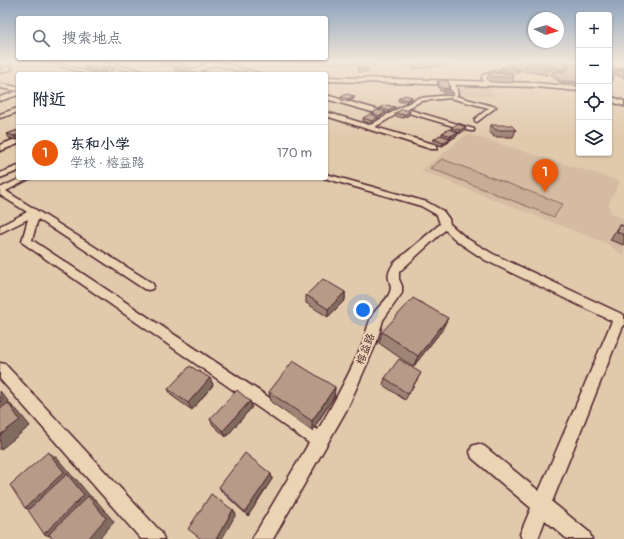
<!DOCTYPE html>
<html lang="zh">
<meta charset="utf-8">
<style>
:root{--surface:#fff;--page:#f2f2f3;--text:#1f2937;--muted:#747a83;--line:#e0e1e3;--accent:#ea580c}
body{margin:0;font-family:Pangolin,"LXGW WenKai TC",sans-serif;background:var(--page);color:var(--text)}
.controls{position:absolute;right:12px;top:12px;display:grid;overflow:hidden;border-radius:4px;box-shadow:0 1px 3px #0004}
.controls button{width:36px;height:36px;display:grid;place-items:center;padding:0;border:0;border-bottom:1px solid var(--line);background:var(--surface);color:var(--text);font:20px sans-serif}
.compass{position:absolute;left:528px;top:12px;width:36px;height:36px;border-radius:50%;background:var(--surface);box-shadow:0 1px 3px #0004;rotate:94deg}
.you{position:absolute;left:363px;top:310px;width:14px;height:14px;margin:-10px;border:3px solid #fff;border-radius:50%;background:#1a73e8;box-shadow:0 0 0 6px #1a73e833}
.badge{display:grid;place-items:center;width:26px;height:26px;border-radius:50%;background:var(--accent);color:#fff;font-size:13px;font-weight:700}
.pin{position:absolute;translate:-50% -33px;filter:drop-shadow(0 1px 2px #0008)}
.pin::after{content:'';position:absolute;top:21px;width:14px;height:12px;background:inherit;clip-path:polygon(0 0,100% 0,50% 100%)}
.list{margin:0;padding:0;list-style:none}
h2{display:flex;justify-content:space-between;align-items:center;height:52px;margin:0;padding:0 16px;font-size:17px}
h2 small{font-size:13px;font-weight:400;color:var(--muted)}
.list li{display:grid;grid-template-columns:26px 1fr auto;gap:12px;align-items:center;box-sizing:border-box;height:56px;padding:0 16px;border-top:1px solid var(--line)}
.list b{display:block;font-size:15px;white-space:nowrap}
.list p{margin:0;font-size:13px;white-space:nowrap;color:var(--muted)}
.list em{font-size:13px;font-style:normal;color:var(--muted)}
.icon{flex:none;width:22px;height:22px;fill:none;stroke:currentColor;stroke-width:2;stroke-linecap:round;stroke-linejoin:round}
.map{position:relative;flex:none;width:624px;height:539px;overflow:hidden}
.search{position:absolute;background:var(--surface);box-shadow:0 1px 3px #0004;left:16px;top:16px;width:312px;height:44px;display:flex;align-items:center;gap:10px;box-sizing:border-box;padding:0 14px;border-radius:4px;color:var(--muted);font-size:15px}
.panel{position:absolute;background:var(--surface);box-shadow:0 1px 3px #0004;left:16px;top:72px;width:312px;height:108px;border-radius:4px}
.map>svg:first-child{display:block}
.built{fill:#d4bba1}
.green{fill:#c8ad96;stroke:#896660}
.lines{fill:none;stroke-linecap:round;stroke-linejoin:round}
.minor-casing{stroke:#4a1f2b;stroke-width:3}
.tertiary-casing{stroke:#4a1f2b;stroke-width:3}
.minor{fill:#ebd4b4;fill-rule:evenodd}
.tertiary{fill:#ebd4b4;fill-rule:evenodd}
.wall{fill:#9d8475;stroke:#4a1f2b;fill-rule:evenodd}
.shaded-wall{fill:#806c5f;stroke:#4a1f2b}
.building{fill:#b79a88;stroke:#4a1f2b}
.labels{text-anchor:middle;stroke-width:4;stroke-linejoin:round;paint-order:stroke}
.street-label{font-size:11px;fill:#4a1f2b;stroke:#ebd4b4}
</style>
<div class="map">
<svg width="624" height="539" viewBox="0 0 624 539">
<rect width="100%" height="100%" fill="#e1c9ac"/>
<filter id="ink" filterUnits="userSpaceOnUse"><feTurbulence type="fractalNoise" baseFrequency=".025" numOctaves="2"/><feDisplacementMap in="SourceGraphic" scale="8" xChannelSelector="R" yChannelSelector="G"/><feConvolveMatrix kernelMatrix="1 2 1 2 8 2 1 2 1" color-interpolation-filters="sRGB"/></filter>
<g filter="url(#ink)">
<path class="built" d="M454,84L490,86L495,97L457,94Z
M467,134L620,181L609,203L610,213L624,219V256L606,243L421,171Z"/>
<path class="green" d="M282,62H452L401,67L399,64H331Z
M442,159L563,204L554,217L430,168Z"/>
<g class="lines">
<defs>
<path id="minor" d="M46,62H53L95,74H88Z
M160,62H167L210,74H202Z
M445,62H458L415,68L413,67Z
M524,62H530L487,77L489,84H485L482,78L483,75Z
M111,64L154,73L156,74H147L109,66Z
M0,66L12,68V69L0,73V71L4,69L0,68Z
M452,80L455,82L458,94L456,96L496,107L477,122L475,121V119L489,108L450,98L421,101L407,109L474,129V131H470L402,111L375,127L437,145V149H431L326,116V112L369,125L386,116L326,99V95L390,113L418,98L451,95L449,82Z
M0,84L18,87V91L0,88Z
M18,91V95L0,101V97Z
M18,108V112L0,118V114Z
M18,166V171L0,178V173Z
M326,174L427,202L443,211L449,219L450,224L466,238L493,254L624,315V326H623L552,502L589,532L592,539H567L545,520L538,539H522L520,534L531,508L472,458L470,452L472,446L478,444L484,446L539,491L612,321L485,260L458,242L445,230L399,272V279L402,286V293L383,320L376,344L347,409L273,539H252L309,443L23,243L22,241L28,219L0,233V226L27,212L0,195V188L21,178H31L6,191L152,283L154,286L152,289L148,290L144,289L38,219L32,240L318,430C334,402 349,375 362,345C366,336 367,325 372,316C376,308 387,301 390,292C394,280 382,281 394,263L440,224L437,215L421,206L324,178H326Z
M0,363L5,364L161,532L164,539H141L0,379Z"/>
<path id="tertiary" d="M209,62H219L263,74H253L216,65L189,74H180L210,63Z
M326,77L536,83L579,87V91L536,87L326,81Z
M609,96L624,101V106L609,101Z
M18,138V144L0,151V145Z"/>
</defs>
<use href="#minor" class="minor-casing"/>
<use href="#tertiary" class="tertiary-casing"/>
<use href="#minor" class="minor"/>
<use href="#tertiary" class="tertiary"/>
</g>
<path class="wall" d="M529,62H543L579,64V84L560,83L551,75L552,72L563,71L551,69L547,75L523,71L525,66L528,64ZM567,68H568L565,71H563Z
M84,67L96,69L101,68V67L115,70L110,71L107,70V72L100,74L94,72L93,70L95,69L89,71L85,70Z
M189,67V70L181,73L175,71V69Z
M358,67L368,69L367,72H359L358,69Z
M501,68L522,69L520,71L517,73V74H511L514,77L512,83L491,82L487,79L489,73H494L500,71Z
M624,68V78L616,75H610L613,77L612,79L613,80L610,85H609V69L616,70V69Z
M438,81L450,86L449,90L453,93L452,96L444,95L443,93V91H440L437,83Z
M354,96V99L348,102L341,100V97Z
M412,97V100L406,103L398,101L399,98Z
M395,107V110L388,114L386,113V115L380,119L378,118V120L371,124L363,121V118L372,115V113L380,110V108Z
M395,113L409,115L403,118L395,116Z
M491,125L516,130L513,137H494L489,131Z
M466,127L465,130L459,134L458,133L457,136L450,140L449,139V142L442,146L433,143L434,139L442,136V133L450,130L451,128Z
M18,130V139L16,140L9,138L7,134Z
M620,225L624,226V245L610,240L614,233Z
M345,292V300L328,317L306,303V295Z
M442,330L413,367L379,343L382,332Z
M421,373L417,380L405,400L383,385L385,378Z
M210,378L213,385L192,410L172,396L168,389Z
M335,387L334,397L312,431L271,402L269,392Z
M252,407L226,437L213,425L210,419Z
M271,474L272,479L248,516L222,492L219,487Z"/>
<path class="shaded-wall" d="M95,66L96,69L89,71L88,68Z
M114,67L115,70L110,71L109,69Z
M189,67V70L181,73V70Z
M106,69L107,72L100,74L99,71Z
M522,69L520,71L517,73L518,70Z
M247,71V74H239Z
M354,96V99L348,102V99Z
M412,97V100L406,103L407,100Z
M395,107V110L388,114L389,111Z
M410,111L409,115L403,118L404,115Z
M386,112V115L380,119V116Z
M378,117V120L371,124L372,121Z
M466,127L465,130L459,134L460,130Z
M458,132L457,136L450,140L451,136Z
M18,135V139L16,140L14,136Z
M450,138L449,142L442,146L443,143Z
M345,292V300L328,317V309Z
M448,318L442,330L413,367L418,356Z
M210,378L213,385L192,410L188,403Z
M335,387L334,397L312,431V421Z
M0,391L13,407H12L17,410L30,426L0,450Z
M250,401L252,407L226,437L223,431Z
M48,452L57,458L73,477L76,479L90,496L96,500L114,522L99,539L55,538L44,534L36,512L25,508Z
M271,474L272,479L248,516L245,512Z
M233,510L236,514L222,539H216Z"/>
<path class="building" d="M543,62H566L579,64V82L561,81L552,72L565,71L570,66L568,65L564,69L539,64Z
M530,63L552,67L550,70L525,66Z
M91,65L95,66L88,68L84,67Z
M509,65L519,69L501,68Z
M105,66L114,67L109,69L101,67Z
M183,66L189,67L181,70L175,69Z
M358,67H366L368,69H359Z
M100,68L106,69L99,71L93,70Z
M624,68V70H619L616,69Z
M609,69H614L618,71V72H609Z
M240,70L247,71L239,74H228Z
M619,70H624V72Z
M191,71L202,74H183Z
M500,71H509L511,73H494Z
M281,73H290L289,74H280Z
M489,73L510,74L514,77H492Z
M609,74L613,77H609Z
M438,81H448L450,86H448L449,89L441,88Z
M444,90H451L453,93L445,92Z
M347,94L354,96L348,99L341,97Z
M405,95L412,97L407,100L399,98Z
M386,105L395,107L389,111L380,108Z
M402,109L410,111L404,115L395,113Z
M378,110L386,112L380,116L372,113Z
M370,114L378,117L372,121L363,118Z
M457,124L466,127L460,130L451,128Z
M491,125H511L516,130H496Z
M449,129L458,132L451,136L442,133Z
M18,130V135L14,136L7,134Z
M440,135L450,138L443,143L434,139Z
M620,225L624,226V235L617,232Z
M323,279L345,292L328,309L306,295Z
M413,298L448,318L418,356L382,332Z
M399,359L421,373L408,394L385,378Z
M293,361L335,387L312,421L269,392Z
M190,366L210,378L188,403L168,389Z
M237,390L250,401L223,431L210,419Z
M0,396L3,400L0,402Z
M8,403L20,420L0,435V409Z
M48,452L64,472L25,508L10,485Z
M245,453L271,474L245,512L219,487Z
M67,474L84,495L44,534L28,510Z
M211,494L233,510L216,539H201L188,529Z
M88,496L106,518L88,539H52L49,534Z"/>
</g>
<linearGradient id="sky" x2="0" y2="1"><stop stop-color="#8da2bb"/><stop offset="0.45" stop-color="#f2e7da"/><stop offset="1" stop-color="#f2e7da" stop-opacity="0"/></linearGradient>
<rect width="624" height="137" fill="url(#sky)"/>
<g class="labels">
<g class="street-label">
<text transform="translate(365 349) rotate(-69)" y="4">榕益路</text>
</g>
</g>
</svg>
<div class="controls">
<button>+</button>
<button>−</button>
<button><svg class="icon" aria-label="locate" viewBox="0 0 24 24"><circle cx="12" cy="12" r="6"/><path d="M12 2v4M12 18v4M2 12h4M18 12h4"/></svg></button>
<button><svg class="icon" aria-label="layers" viewBox="0 0 24 24"><path d="M12 4l9 5-9 5-9-5zM3 14l9 5 9-5"/></svg></button>
</div>
<svg class="compass" viewBox="-18 -18 36 36"><path d="M0-13l5 13h-10z" fill="#e53935"/><path d="M0 13l5-13h-10z" fill="#747a83"/></svg>
<div class="you"></div>
<div class="pin badge" style="left:545px;top:192px">1</div>
<div class="search"><svg class="icon" aria-label="search" viewBox="0 0 24 24"><circle cx="10" cy="10" r="6"/><path d="M15 15l6 6"/></svg>搜索地点</div>
<section class="panel">
<h2>附近<small></small></h2>
<ul class="list">
<li><span class="badge">1</span><div><b>东和小学</b><p>学校 · 榕益路</p></div><em>170 m</em></li>
</ul>
</section>
</div>
